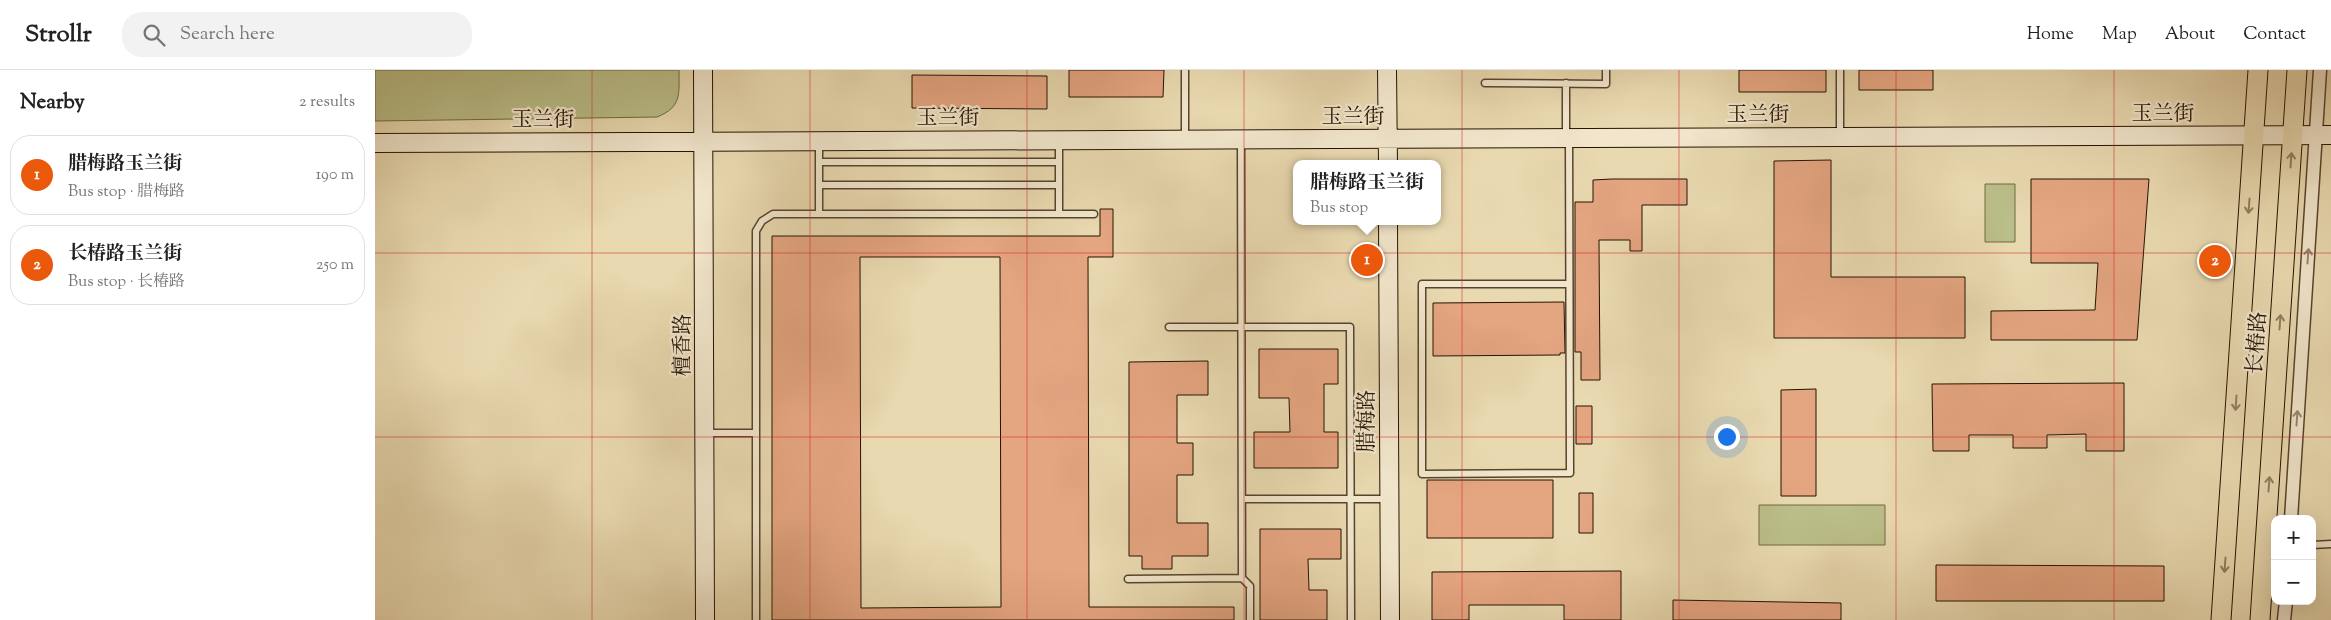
<!DOCTYPE html>
<meta charset="utf-8">
<style>
:root{--surface:#fff;--page:#f2f2f2;--text:#222;--muted:#767676;--line:#e0e0e0;--accent:#ea580c}
body{margin:0;font-family:"Sorts Mill Goudy","Noto Serif SC",serif;background:var(--page);color:var(--text)}
.controls{position:absolute;right:15px;bottom:15px;display:grid;overflow:hidden;border-radius:10px;box-shadow:0 5px 20px #0002}
.controls button{width:45px;height:45px;display:grid;place-items:center;padding:0;border:0;border-bottom:1px solid var(--line);background:var(--surface);color:var(--text);font:25px sans-serif}
.you{position:absolute;left:1351px;top:366px;width:18px;height:18px;margin:-12px;border:4px solid #fff;border-radius:50%;background:#1a73e8;box-shadow:0 0 0 8px #1a73e833}
.badge{display:grid;place-items:center;width:32px;height:32px;border-radius:50%;background:var(--accent);color:#fff;font-size:16px;font-weight:700}
.pin{position:absolute;translate:-50% -50%;border:2px solid #fff;box-shadow:0 1px 5px #0006}
.popup{position:absolute;left:918px;top:90px;width:148px;height:65px;box-sizing:border-box;display:grid;place-content:center;border-radius:10px;background:var(--surface);filter:drop-shadow(0 1px 4px #0005);font-size:16px;white-space:nowrap;color:var(--muted)}
.popup b{font-size:19px;color:var(--text)}
.popup::after{content:'';position:absolute;left:50%;top:100%;margin-left:-10px;border:10px solid transparent;border-top-color:var(--surface)}
.list{margin:0;padding:0;list-style:none}
h2{display:flex;justify-content:space-between;align-items:center;height:65px;margin:0;padding:0 20px;font-size:21px}
h2 small{font-size:16px;font-weight:400;color:var(--muted)}
.list li{display:grid;grid-template-columns:32px 1fr auto;gap:15px;align-items:center;box-sizing:border-box;height:80px;margin:0 10px 10px;padding:0 10px;border:1px solid var(--line);border-radius:20px}
.list b{display:block;font-size:19px;white-space:nowrap}
.list p{margin:0;font-size:16px;white-space:nowrap;color:var(--muted)}
.list em{font-size:16px;font-style:normal;color:var(--muted)}
.icon{flex:none;width:28px;height:28px;fill:none;stroke:currentColor;stroke-width:2;stroke-linecap:round;stroke-linejoin:round}
.map{position:relative;flex:none;width:1956px;height:550px;overflow:hidden}
header{display:flex;align-items:center;gap:30px;box-sizing:border-box;height:70px;padding:0 25px;background:var(--surface);border-bottom:1px solid var(--line)}
header strong{font-size:24px}
nav{display:flex;gap:28px;margin-inline-start:auto;font-size:18px}
.search{width:350px;height:45px;background:var(--page);display:flex;align-items:center;gap:12px;box-sizing:border-box;padding:0 18px;border-radius:20px;color:var(--muted);font-size:19px}
main{display:flex}
aside{flex:1;background:var(--surface)}
.map>svg:first-child{display:block}
.green{fill:#babe88;stroke:#706844}
.building{fill:#e4a581;stroke:#261201;fill-rule:evenodd}
.lines{fill:none;stroke-linecap:round;stroke-linejoin:round}
.lane-casing{stroke:#57442d;stroke-width:9}
.street-casing{stroke:#57442d;stroke-width:15}
.secondary-casing{stroke:#261201;stroke-width:20}
.primary-casing{stroke:#261201;stroke-width:21}
.lane{stroke:#f1e6cc;stroke-width:6}
.street{stroke:#f1e6cc;stroke-width:12}
.secondary{stroke:#f1e6cc;stroke-width:18}
.primary{stroke:#e9d9b0;stroke-width:19}
.oneway{stroke:#917f61}
.oneway2{stroke:#968771}
.grid{fill:none;stroke:#d62828;stroke-width:1;stroke-opacity:0.55}
.labels{text-anchor:middle;stroke-width:4.5;stroke-linejoin:round;paint-order:stroke}
.street-label{font-size:21px;fill:#261201;stroke:#f1e6cc}
</style>
<header>
<strong>Strollr</strong>
<div class="search"><svg class="icon" aria-label="search" viewBox="0 0 24 24"><circle cx="10" cy="10" r="6"/><path d="M15 15l6 6"/></svg>Search here</div>
<nav><a>Home</a><a>Map</a><a>About</a><a>Contact</a></nav>
</header>
<main>
<aside>
<h2>Nearby<small>2 results</small></h2>
<ul class="list">
<li><span class="badge">1</span><div><b>腊梅路玉兰街</b><p>Bus stop · 腊梅路</p></div><em>190 m</em></li>
<li><span class="badge">2</span><div><b>长椿路玉兰街</b><p>Bus stop · 长椿路</p></div><em>250 m</em></li>
</ul>
</aside>
<div class="map">
<svg width="1956" height="550" viewBox="0 0 1956 550">
<rect width="100%" height="100%" fill="#e9d9b0"/>
<filter id="stains"><feTurbulence type="fractalNoise" baseFrequency=".004" numOctaves="4"/><feColorMatrix values="0 0 0 0 .2 0 0 0 0 .09 0 0 0 0 .02 0 0 0 .5 -.17"/></filter>
<radialGradient id="worn" r=".72"><stop offset=".6" stop-color="#630" stop-opacity="0"/><stop offset="1" stop-color="#630" stop-opacity=".3"/></radialGradient>
<path class="green" d="M0,0H304C304,24 307,37 282,47L0,51Z
M1610,114H1640V172H1610Z
M1384,435H1510V475H1384Z"/>
<path class="building" d="M694,0H789L788,27H694Z
M1364,0H1451V22H1364Z
M1484,0H1558V20H1484Z
M537,5L672,6V39L537,38Z
M1456,90V207H1590V268H1399V91Z
M1237,109H1312V135H1267V181H1255V170H1224L1225,310H1206V282H1200V132H1218V110Z
M1656,109H1774L1762,270H1616V241L1720,240L1723,193H1656Z
M725,139H738V187H713L714,537H859V550H397V166H725ZM485,187H625L626,537L486,538Z
M1189,232L1190,283H1185V285L1058,286V233Z
M884,279H963V314H949V362H963V398H879V362H915L914,328H884Z
M833,291V325H802V373H818V405H802V453H833V486H797V499H767V486H754V292Z
M1749,313V381H1711V364L1672,365V378H1638V365H1594V381H1558L1557,314Z
M1441,319V426H1406V320Z
M1201,336H1217V374H1201Z
M1052,410H1178V468H1052Z
M1204,423H1218V463H1204Z
M885,459H966V489H933L934,520H952V550H885Z
M1561,495L1789,496V531H1561Z
M1246,501V550H1189V535H1094V550H1057V502Z
M1298,530L1466,533V550H1298Z"/>
<g class="lines">
<defs>
<path id="lane" d="M810,0V69
M1465,0V66
M1110,13L1231,14V0
M1191,67V13
M1194,69L1195,403L1047,404V214H1194
M444,72V144
M684,72V144
M444,92H684
M444,115H684
M794,257H975L976,550
M330,363H381
M867,429H1013
M1937,475L1956,474
M867,508L875,516V550
M753,509L867,508L866,70
M381,550V161L387,151L398,144H719"/>
<path id="street" d="M1916,449L1945,0
M1909,550L1911,531"/>
<path id="secondary" d="M328,0L330,550
M1012,0L1013,94
M0,73L1956,65
M1013,151L1015,550"/>
<path id="primary" d="M1846,550L1883,0
M1885,550L1922,0"/>
</defs>
<use href="#lane" class="lane-casing"/>
<use href="#street" class="street-casing"/>
<use href="#secondary" class="secondary-casing"/>
<use href="#primary" class="primary-casing"/>
<use href="#lane" class="lane"/>
<use href="#street" class="street"/>
<use href="#secondary" class="secondary"/>
<use href="#primary" class="primary"/>
</g>
<defs><path id="oneway-shaft" d="M-6 0H5M1.5-3L5.5 0L1.5 3" fill="none" stroke-width="1.6" stroke-linecap="round" stroke-linejoin="round" transform="scale(1.25)"/></defs>
<g class="oneway">
<use href="#oneway-shaft" transform="translate(1916 90) rotate(-86)"/>
<use href="#oneway-shaft" transform="translate(1874 136) rotate(94)"/>
<use href="#oneway-shaft" transform="translate(1905 252) rotate(-86)"/>
<use href="#oneway-shaft" transform="translate(1861 333) rotate(94)"/>
<use href="#oneway-shaft" transform="translate(1894 414) rotate(-86)"/>
<use href="#oneway-shaft" transform="translate(1850 495) rotate(94)"/>
</g>
<g class="oneway2">
<use href="#oneway-shaft" transform="translate(1933 186) rotate(-86)"/>
<use href="#oneway-shaft" transform="translate(1922 348) rotate(-86)"/>
</g>
<path class="grid" d="M217,0V550M435,0V550M652,0V550M869,0V550M1087,0V550M1304,0V550M1521,0V550M1739,0V550M0,183H1956M0,367H1956"/>
<g class="labels">
<g class="street-label">
<text x="1788" y="50">玉兰街</text>
<text x="1383" y="51">玉兰街</text>
<text x="978" y="53">玉兰街</text>
<text x="573" y="54">玉兰街</text>
<text x="168" y="56">玉兰街</text>
<text transform="translate(1881 273) rotate(-86)" y="7">长椿路</text>
<text transform="translate(307 275) rotate(-90)" y="7">檀香路</text>
<text transform="translate(991 351) rotate(-90)" y="7">腊梅路</text>
</g>
</g>
<rect width="100%" height="100%" filter="url(#stains)"/>
<rect width="100%" height="100%" fill="url(#worn)"/>
</svg>
<div class="controls">
<button>+</button>
<button>−</button>
</div>
<div class="you"></div>
<div class="pin badge" style="left:992px;top:190px">1</div>
<div class="popup"><b>腊梅路玉兰街</b>Bus stop</div>
<div class="pin badge" style="left:1840px;top:191px">2</div>
</div>
</main>
